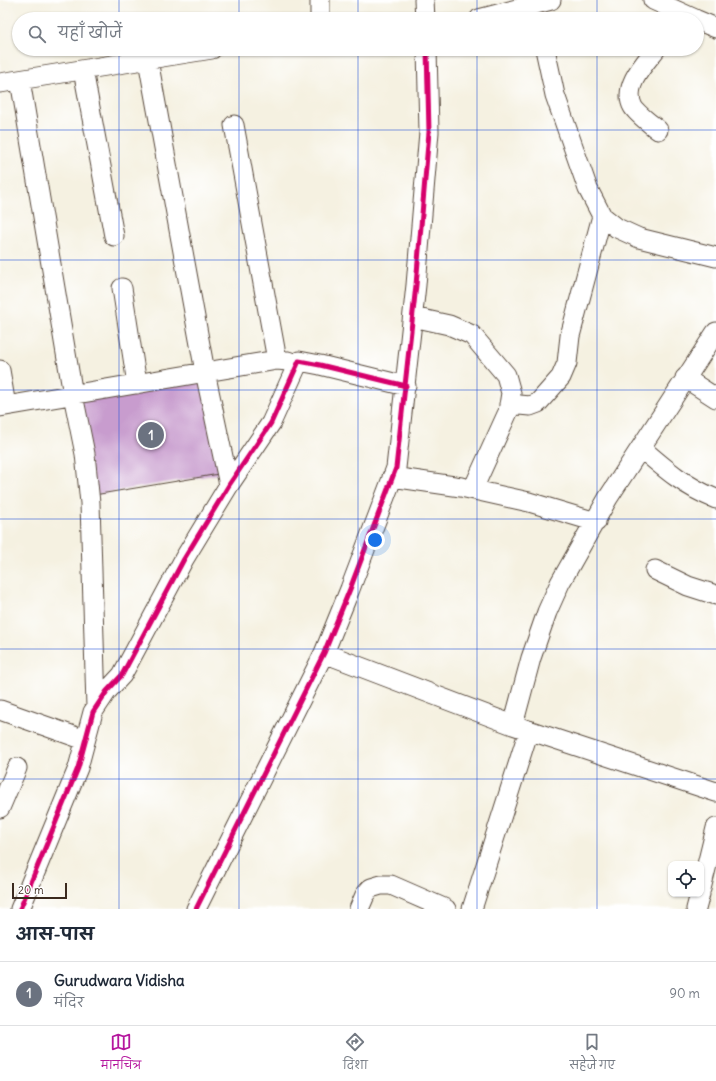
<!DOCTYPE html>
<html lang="hi">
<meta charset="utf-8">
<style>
:root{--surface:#fff;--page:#f2f2f3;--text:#1f2937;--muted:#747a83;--line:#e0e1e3;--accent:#b5179e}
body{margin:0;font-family:Delius,"Playpen Sans Deva",sans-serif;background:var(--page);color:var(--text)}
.controls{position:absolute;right:12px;bottom:12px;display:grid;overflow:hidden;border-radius:8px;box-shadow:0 1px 3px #0004}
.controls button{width:36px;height:36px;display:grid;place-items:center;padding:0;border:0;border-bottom:1px solid var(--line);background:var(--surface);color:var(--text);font:20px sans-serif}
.scale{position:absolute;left:12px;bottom:10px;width:55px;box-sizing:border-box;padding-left:4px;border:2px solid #3b2a1e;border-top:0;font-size:11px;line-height:14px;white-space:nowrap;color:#3b2a1e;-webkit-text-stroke:3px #fff;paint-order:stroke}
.you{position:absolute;left:375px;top:540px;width:14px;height:14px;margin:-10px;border:3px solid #fff;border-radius:50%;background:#1a73e8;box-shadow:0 0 0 6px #1a73e833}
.badge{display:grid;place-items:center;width:26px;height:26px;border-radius:50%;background:var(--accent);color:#fff;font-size:13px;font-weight:700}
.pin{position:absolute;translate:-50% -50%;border:2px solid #fff;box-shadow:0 1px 4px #0006}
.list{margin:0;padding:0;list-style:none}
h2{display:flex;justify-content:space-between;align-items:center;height:52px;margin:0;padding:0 16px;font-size:17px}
h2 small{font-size:13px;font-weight:400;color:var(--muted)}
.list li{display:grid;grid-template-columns:26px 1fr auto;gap:12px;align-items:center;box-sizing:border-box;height:64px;padding:0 16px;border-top:1px solid var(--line)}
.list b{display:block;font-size:15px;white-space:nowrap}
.list p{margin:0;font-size:13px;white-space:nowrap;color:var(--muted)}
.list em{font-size:13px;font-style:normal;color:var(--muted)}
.icon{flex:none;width:22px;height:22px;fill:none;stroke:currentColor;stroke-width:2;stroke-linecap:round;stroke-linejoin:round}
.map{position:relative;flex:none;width:716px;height:909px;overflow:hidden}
.search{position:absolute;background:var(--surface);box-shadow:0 1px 3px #0004;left:12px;right:12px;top:12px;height:44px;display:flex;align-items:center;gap:10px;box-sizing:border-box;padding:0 14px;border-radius:22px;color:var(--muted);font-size:15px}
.sheet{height:116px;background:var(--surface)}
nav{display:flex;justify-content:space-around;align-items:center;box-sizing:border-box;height:56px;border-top:1px solid var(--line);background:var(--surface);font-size:11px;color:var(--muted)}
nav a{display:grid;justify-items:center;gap:2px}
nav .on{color:var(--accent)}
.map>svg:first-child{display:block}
.building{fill:#c89cce}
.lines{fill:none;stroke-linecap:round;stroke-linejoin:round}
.minor-casing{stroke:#57483b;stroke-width:21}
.minor{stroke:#fff;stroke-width:19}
.cycleway-casing{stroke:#fff;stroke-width:8}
.cycleway{stroke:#d6006c;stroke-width:5}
.grid{fill:none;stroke:#1d4ed8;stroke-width:1;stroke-opacity:0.55}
</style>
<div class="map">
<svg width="716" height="909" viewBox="0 0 716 909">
<rect width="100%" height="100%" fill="#fff"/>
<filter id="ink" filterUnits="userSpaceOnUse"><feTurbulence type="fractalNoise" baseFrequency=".025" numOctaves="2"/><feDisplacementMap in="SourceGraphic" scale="8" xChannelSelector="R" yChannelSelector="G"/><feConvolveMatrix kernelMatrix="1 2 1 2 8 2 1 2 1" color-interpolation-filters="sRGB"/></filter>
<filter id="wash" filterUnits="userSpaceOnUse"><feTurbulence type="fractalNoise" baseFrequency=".012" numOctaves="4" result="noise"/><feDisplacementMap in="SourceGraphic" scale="16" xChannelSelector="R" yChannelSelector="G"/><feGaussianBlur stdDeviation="0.9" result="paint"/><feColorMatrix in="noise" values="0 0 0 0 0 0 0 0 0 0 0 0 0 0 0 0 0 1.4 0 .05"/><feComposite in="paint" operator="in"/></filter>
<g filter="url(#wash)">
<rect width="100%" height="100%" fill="#f5f1e1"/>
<g id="blocks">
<path class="building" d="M204,374L225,473L94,495L79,397Z"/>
</g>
</g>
<g filter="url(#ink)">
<use href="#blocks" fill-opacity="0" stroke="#57483b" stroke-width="1"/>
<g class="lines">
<defs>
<path id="minor" d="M424,0L425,19
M653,0L695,19
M320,19V0
M479,19L551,0
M697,20L716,28
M545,49L555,95L588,189L602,216L617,228L639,238L716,257
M656,49C644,64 622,87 633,107C637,114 651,124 658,130
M148,60L205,372L229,485
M83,70L114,236
M20,80L73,395L85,454L90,503L96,707
M0,83L212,49
M234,125L277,360L288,361
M122,288L137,384
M413,317L449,325L472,335L506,375L511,393L508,412L473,489
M0,370L6,406
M685,378L716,398
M509,404L530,406L538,403L561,377L567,363L570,336L602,216
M0,407L277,360
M641,448C665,469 686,487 716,499
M392,477L461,487L529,502L596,522
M655,570L688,586L716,595
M324,653L513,725L716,792
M0,710L85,740
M513,725L531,658L547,612L560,583L608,498L716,332
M0,808L17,768
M701,889L716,828
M20,909L78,768L93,712L107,691L122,675L184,559L229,485L271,423L299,361L320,365L406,386
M196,909L324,653L350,589L396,468L416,285L429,132L427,49
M359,909L365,895L371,888L381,885H391L446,909
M472,909L529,730
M696,909L700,894"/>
</defs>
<use href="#minor" class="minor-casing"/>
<use href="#minor" class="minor"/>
<defs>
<path id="cycleway" d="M20,909L78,768L93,712L107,691L122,675L184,559L229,485L271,423L299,361L320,365L406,386
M196,909L324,653L350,589L396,468L416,285L429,132L427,49"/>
</defs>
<use href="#cycleway" class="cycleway-casing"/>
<use href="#cycleway" class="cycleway"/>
</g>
</g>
<path class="grid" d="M119,0V19M239,0V19M358,0V19M477,0V19M597,0V19M119,49V909M239,49V909M358,49V909M477,49V909M597,49V909M0,130H716M0,260H716M0,390H716M0,519H716M0,649H716M0,779H716"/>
</svg>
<div class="controls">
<button><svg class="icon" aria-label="locate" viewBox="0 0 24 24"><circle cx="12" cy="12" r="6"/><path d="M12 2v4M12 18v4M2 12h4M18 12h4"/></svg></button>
</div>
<div class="scale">20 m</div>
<div class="you"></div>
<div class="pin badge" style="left:151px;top:435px;background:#6b7280">1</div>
<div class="search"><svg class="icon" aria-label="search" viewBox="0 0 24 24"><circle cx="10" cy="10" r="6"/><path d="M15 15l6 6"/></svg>यहाँ खोजें</div>
</div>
<section class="sheet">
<h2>आस-पास<small></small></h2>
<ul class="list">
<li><span class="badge" style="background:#6b7280">1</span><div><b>Gurudwara Vidisha</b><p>मंदिर</p></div><em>90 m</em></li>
</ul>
</section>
<nav>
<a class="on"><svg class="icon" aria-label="map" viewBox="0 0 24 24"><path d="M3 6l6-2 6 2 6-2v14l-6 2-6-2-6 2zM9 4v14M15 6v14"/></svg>मानचित्र</a>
<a><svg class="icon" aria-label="directions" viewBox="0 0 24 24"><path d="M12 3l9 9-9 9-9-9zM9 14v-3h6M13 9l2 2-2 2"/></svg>दिशा</a>
<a><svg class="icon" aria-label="saved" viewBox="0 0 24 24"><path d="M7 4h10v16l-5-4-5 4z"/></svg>सहेजे गए</a>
</nav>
